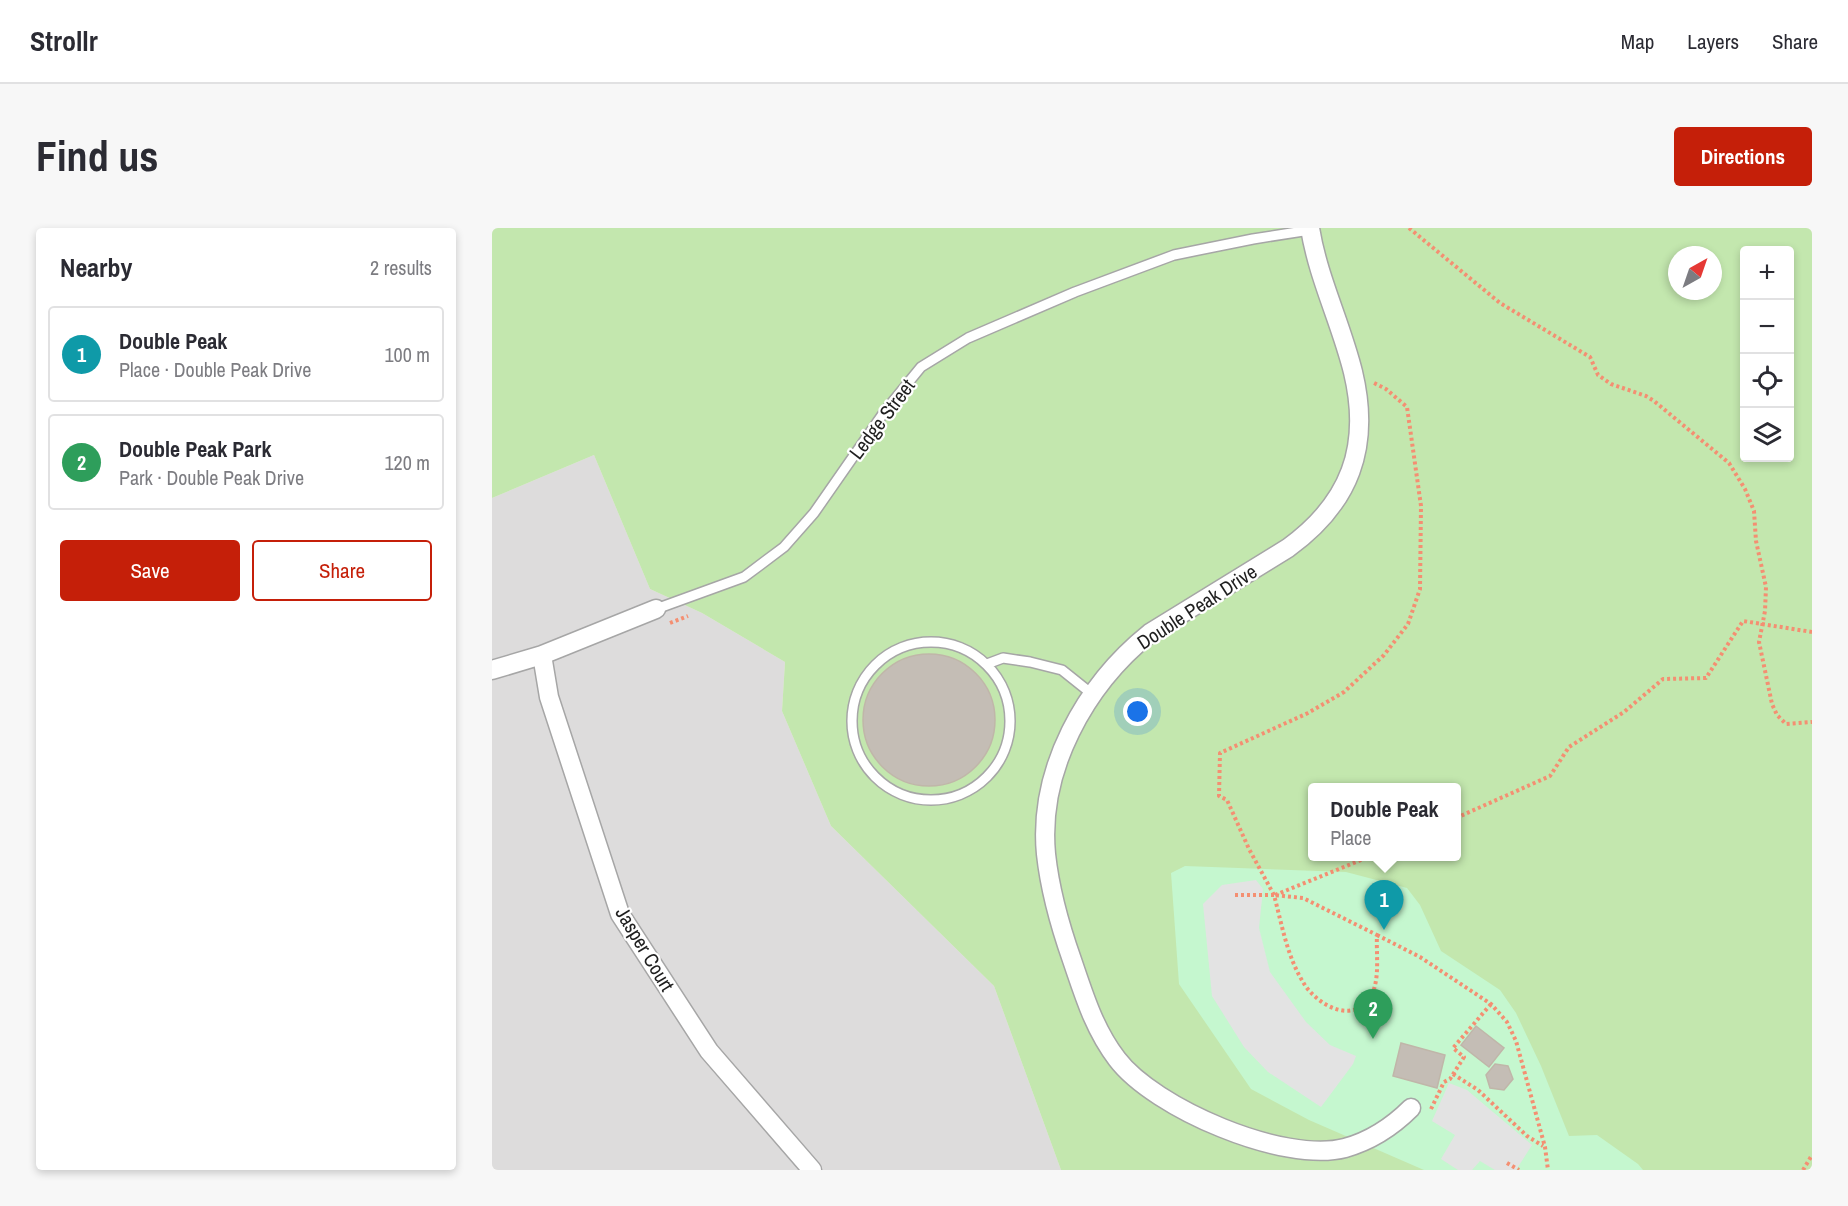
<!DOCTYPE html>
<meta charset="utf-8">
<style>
:root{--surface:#fff;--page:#f7f7f7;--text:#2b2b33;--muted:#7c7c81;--line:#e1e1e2;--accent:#c51f09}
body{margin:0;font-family:"Archivo Narrow",sans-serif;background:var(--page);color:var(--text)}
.controls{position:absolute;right:18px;top:18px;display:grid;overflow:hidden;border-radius:6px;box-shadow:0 3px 9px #0003}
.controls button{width:54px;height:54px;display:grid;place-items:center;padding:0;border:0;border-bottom:2px solid var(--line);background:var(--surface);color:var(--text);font:30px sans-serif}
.compass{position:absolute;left:1176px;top:18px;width:54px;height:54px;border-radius:50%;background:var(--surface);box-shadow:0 3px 9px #0003;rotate:40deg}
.you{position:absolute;left:646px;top:484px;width:21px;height:21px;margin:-15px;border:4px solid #fff;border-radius:50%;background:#1a73e8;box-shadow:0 0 0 9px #1a73e833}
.badge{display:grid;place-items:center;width:39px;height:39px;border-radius:50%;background:var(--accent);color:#fff;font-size:20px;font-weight:700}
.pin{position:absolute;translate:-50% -50px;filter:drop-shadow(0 2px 3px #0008)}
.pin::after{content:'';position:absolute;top:32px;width:21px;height:18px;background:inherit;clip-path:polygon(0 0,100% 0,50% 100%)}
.popup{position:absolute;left:816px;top:555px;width:153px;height:78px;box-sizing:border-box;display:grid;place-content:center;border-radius:6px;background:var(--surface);filter:drop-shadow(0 2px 4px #0005);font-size:20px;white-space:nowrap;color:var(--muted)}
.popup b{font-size:22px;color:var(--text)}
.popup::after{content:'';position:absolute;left:50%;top:100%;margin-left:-12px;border:12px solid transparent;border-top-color:var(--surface)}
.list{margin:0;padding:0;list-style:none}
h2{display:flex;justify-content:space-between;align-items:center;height:78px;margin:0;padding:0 24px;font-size:26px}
h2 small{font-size:20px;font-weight:400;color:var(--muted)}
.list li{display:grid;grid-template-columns:39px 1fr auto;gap:18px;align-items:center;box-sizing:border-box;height:96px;margin:0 12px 12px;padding:0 12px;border:2px solid var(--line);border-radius:6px}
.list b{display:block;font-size:22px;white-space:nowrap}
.list p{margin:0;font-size:20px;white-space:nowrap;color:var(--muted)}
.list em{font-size:20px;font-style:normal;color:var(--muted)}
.actions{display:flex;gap:12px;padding:18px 24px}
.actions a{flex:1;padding:14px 0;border:2px solid var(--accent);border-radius:6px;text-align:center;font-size:21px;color:var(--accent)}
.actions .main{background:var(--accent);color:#fff}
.icon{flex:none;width:33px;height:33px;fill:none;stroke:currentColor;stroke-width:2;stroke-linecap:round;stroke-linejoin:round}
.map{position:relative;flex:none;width:1320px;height:942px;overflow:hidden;border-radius:6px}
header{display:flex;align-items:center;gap:36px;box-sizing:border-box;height:84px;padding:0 30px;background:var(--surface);border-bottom:2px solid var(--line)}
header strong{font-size:28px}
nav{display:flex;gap:33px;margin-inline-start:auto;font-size:21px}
.intro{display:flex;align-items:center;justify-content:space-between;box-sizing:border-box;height:144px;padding:0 36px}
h1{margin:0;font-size:42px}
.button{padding:15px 27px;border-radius:6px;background:var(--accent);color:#fff;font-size:21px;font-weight:700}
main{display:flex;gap:36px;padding:0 36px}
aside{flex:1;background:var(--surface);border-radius:6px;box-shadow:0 3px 9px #0003}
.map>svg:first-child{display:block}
.residential{fill:#dddcdc}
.grass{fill:#c3e7ae;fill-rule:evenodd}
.park{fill:#c5f7cf}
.parking{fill:#e3e3e3}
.building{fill:#c4bdb5;stroke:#c0b6a9;stroke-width:1.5}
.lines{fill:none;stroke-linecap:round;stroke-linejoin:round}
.lane-casing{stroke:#a6a6a6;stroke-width:12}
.street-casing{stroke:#a6a6a6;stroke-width:21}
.path{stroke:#f48f72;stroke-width:4;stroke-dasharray:3 3;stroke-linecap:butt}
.lane{stroke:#fff;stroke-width:9}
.street{stroke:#fff;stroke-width:18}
.labels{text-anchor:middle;stroke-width:4.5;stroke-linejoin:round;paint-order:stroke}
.street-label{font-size:20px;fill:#1f1f1f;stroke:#fff}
</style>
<header>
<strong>Strollr</strong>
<nav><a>Map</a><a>Layers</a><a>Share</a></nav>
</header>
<div class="intro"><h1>Find us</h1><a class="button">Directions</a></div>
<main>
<aside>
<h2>Nearby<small>2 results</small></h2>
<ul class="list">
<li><span class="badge" style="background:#0f9aa8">1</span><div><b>Double Peak</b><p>Place · Double Peak Drive</p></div><em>100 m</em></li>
<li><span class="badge" style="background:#2e9e5b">2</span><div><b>Double Peak Park</b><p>Park · Double Peak Drive</p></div><em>120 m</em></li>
</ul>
<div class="actions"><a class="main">Save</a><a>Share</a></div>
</aside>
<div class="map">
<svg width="1320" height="942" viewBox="0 0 1320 942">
<rect width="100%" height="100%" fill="#efede6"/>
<path class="residential" d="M102,227L158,361L210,385L293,434L290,483L339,598L502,758L569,942H0V270Z"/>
<path class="grass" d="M0,0H1320V942H569L502,758L339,598L290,483L293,434L210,385L158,361L102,227L0,270ZM1252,22H1298V230H1252ZM1185,27H1221V63H1185ZM820,560H964V628H820Z"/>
<path class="park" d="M693,638L854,644L915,660L928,677L949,723L1008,762L1024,785L1049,838L1077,908L1105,907L1146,936L1151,942H932L817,892L759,861L687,756L679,645Z"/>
<path class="parking" d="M764,652L771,661L767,700L778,744L814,794L838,817L864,828L861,836L829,879L776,844L752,819L720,768L711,676L730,657Z
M957,855L975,862L1040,917L1024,942H1003L988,933L980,942H966L949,931L963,907L940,893Z"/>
<path class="building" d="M371 492a66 66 0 1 1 132 0a66 66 0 1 1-132 0Z
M984,798L1012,820L997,839L969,817Z
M909,815L953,827L945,860L901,848Z
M1003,836L1016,838L1021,851L1012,862L998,860L994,847Z"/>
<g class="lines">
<defs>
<path id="lane" d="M164,381L252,349L292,319L322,285L393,183L429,139L476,110L583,64L682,27L761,11L818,2
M360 493a79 79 0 1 1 158 0a79 79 0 1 1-158 0Z
M495,436L511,430L538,434L570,442L600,466"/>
<path id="street" d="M818,0C826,50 849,95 861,144C879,219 858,275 796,320L658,405C593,457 546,542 554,626C558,663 568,698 580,732C592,767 602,801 625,831C662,880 792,936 853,920C878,913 901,898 919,880
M50,427L57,469L128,686L217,823L320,942
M0,442L50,427L164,381"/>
</defs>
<use href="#lane" class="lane-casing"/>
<use href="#street" class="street-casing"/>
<path class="path" d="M917,0L1008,75L1098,129L1106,147L1119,156L1154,168L1162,173L1237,235L1253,261L1262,283L1264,313L1274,359L1273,383L1267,414L1280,476L1285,487L1294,496L1320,494
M178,395L196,388
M964,590L1058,548L1077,519L1132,484L1171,451L1214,450L1251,393L1320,404
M743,667H782C790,697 795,728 811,754C824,777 863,799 880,766C888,749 884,726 885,707L811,670L782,667
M782,667L757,621L735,572L727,568L728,525L816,485L852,464L892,427L916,396L928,361L929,278L915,179L894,161L882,155
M783,667L879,628
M885,707L928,729L999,776L1015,794L1024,813L1053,919L1056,942
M961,846L986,862L1035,908L1051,918
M939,881L952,854L958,851L972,829L961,820L999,776
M1015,935L1027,942
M1311,942L1320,927"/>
<use href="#lane" class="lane"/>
<use href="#street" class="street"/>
</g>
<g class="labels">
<g class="street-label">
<text transform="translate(390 191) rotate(-53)" y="7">Ledge Street</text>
<text transform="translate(705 379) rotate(-33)" y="7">Double Peak Drive</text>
<text transform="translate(153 721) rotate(59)" y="7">Jasper Court</text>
</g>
</g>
</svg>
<div class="controls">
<button>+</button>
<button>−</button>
<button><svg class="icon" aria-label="locate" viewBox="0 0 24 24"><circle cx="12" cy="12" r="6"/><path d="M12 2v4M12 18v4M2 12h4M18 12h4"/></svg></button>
<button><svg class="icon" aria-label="layers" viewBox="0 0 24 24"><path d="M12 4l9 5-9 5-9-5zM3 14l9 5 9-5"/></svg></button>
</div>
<svg class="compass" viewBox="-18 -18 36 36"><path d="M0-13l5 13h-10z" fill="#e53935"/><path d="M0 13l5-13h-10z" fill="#7c7c81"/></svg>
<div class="you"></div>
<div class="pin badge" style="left:892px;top:702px;background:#0f9aa8">1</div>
<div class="popup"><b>Double Peak</b>Place</div>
<div class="pin badge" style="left:881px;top:811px;background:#2e9e5b">2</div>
</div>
</main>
